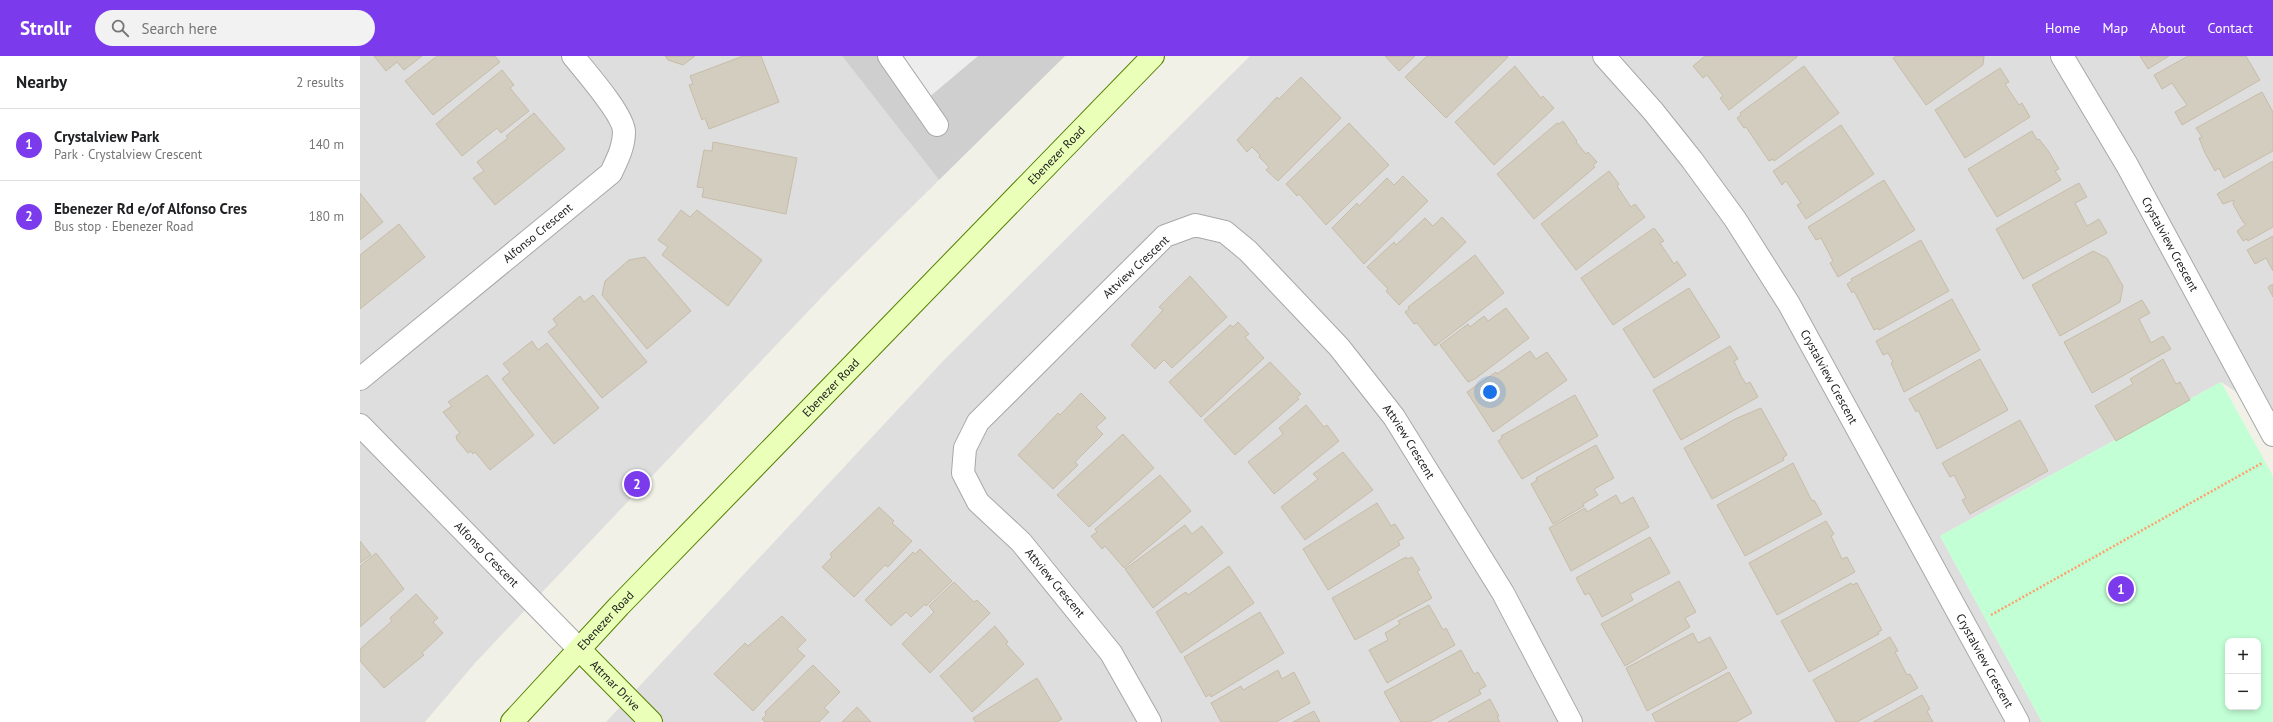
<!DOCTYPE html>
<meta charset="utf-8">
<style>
:root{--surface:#fff;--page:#f2f2f2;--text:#202124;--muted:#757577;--line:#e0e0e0;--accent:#7c3aed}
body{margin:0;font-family:"PT Sans",sans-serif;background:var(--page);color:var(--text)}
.controls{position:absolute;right:12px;bottom:12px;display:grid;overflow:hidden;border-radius:8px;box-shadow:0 2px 6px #0003}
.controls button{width:36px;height:36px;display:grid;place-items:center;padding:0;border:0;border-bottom:1px solid var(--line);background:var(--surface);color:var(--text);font:20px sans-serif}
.you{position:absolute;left:1130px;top:336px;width:14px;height:14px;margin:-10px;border:3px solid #fff;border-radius:50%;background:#1a73e8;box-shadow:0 0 0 6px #1a73e833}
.badge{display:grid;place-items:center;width:26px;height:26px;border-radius:50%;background:var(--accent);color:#fff;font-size:13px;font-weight:700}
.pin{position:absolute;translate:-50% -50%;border:2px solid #fff;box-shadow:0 1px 4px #0006}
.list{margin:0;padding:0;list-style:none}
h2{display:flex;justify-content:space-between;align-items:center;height:52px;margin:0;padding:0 16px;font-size:17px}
h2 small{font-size:13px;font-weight:400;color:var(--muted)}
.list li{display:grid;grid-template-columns:26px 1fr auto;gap:12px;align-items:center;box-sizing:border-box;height:72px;padding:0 16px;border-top:1px solid var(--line)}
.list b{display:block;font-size:15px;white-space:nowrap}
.list p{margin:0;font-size:13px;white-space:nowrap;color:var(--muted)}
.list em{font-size:13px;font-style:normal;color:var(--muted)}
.icon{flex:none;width:22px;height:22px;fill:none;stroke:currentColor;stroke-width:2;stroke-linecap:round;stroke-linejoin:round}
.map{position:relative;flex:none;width:1913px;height:666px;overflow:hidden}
header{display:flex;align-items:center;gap:24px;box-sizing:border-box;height:56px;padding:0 20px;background:var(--accent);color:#fff}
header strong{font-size:19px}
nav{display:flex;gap:22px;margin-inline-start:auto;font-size:14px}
.search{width:280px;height:36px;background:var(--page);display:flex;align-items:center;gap:10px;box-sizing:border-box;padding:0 14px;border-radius:22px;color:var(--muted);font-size:15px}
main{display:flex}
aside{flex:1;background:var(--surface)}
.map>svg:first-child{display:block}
.residential{fill:#dfdede}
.religious{fill:#cfcfcf}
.park{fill:#c2ffd5;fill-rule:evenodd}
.parking{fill:#ededed}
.building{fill:#d3cdbf;stroke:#c6bca8}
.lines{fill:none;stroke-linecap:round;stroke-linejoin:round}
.street-casing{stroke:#a8a8a8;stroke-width:24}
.secondary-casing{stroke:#538000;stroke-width:24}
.path{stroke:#ff9f6b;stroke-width:2.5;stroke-dasharray:2 2;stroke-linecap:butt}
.street{stroke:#fff;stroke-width:22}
.secondary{stroke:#eaffb8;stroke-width:22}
.labels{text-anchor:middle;stroke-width:3;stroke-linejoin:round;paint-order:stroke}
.street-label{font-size:12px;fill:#212121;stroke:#fff}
</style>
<header>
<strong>Strollr</strong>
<div class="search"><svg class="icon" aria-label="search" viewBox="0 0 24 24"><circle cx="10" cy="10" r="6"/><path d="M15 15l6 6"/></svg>Search here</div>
<nav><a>Home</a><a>Map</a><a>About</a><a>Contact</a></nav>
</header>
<main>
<aside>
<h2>Nearby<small>2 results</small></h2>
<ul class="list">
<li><span class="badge">1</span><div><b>Crystalview Park</b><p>Park · Crystalview Crescent</p></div><em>140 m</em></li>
<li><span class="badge">2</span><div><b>Ebenezer Rd e/of Alfonso Cres</b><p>Bus stop · Ebenezer Road</p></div><em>180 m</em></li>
</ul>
</aside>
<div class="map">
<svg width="1913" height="666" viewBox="0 0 1913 666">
<rect width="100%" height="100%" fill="#f2f1e7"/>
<path class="residential" d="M0,0H482L579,124L476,226L115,607L65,666H0Z
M890,0H1913V360L1861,326L1580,480L1682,666H246L584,304Z"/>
<path class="religious" d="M482,0H705L579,124Z"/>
<path class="park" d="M1861,326L1913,420V666H1682L1580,480ZM1868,585H1898V651H1868Z"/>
<path class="parking" d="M521,0H618L561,48Z"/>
<path class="building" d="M14,0H62L44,14L37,6L26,15Z
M77,0H135L140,6L73,59L45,25Z
M305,0H335L323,9L308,4Z
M383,0H401L419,46L349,73L345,62L342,64L329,29L333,28L330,20Z
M1025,0H1055L1039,15Z
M1067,0H1147L1148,1L1086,62L1045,21Z
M1345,0H1437V1L1369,54L1360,42L1363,40L1347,19L1343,22L1333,10Z
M1536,0H1624L1623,9L1566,49L1533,2Z
M1780,0H1809L1788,13Z
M1828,0H1886L1900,24L1822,69L1815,56L1827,49L1812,27L1802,33L1794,19Z
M1155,10L1181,42L1183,40L1194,52L1134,109L1095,66Z
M1444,10L1479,57L1414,105L1413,103L1409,105L1386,71L1384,72L1377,62L1381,59L1380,57Z
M1640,12L1649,26L1645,28L1659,49L1662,47L1670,61L1605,102L1575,54Z
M142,14L154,29L150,32L169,55L141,77L137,72L102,100L76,68Z
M941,21L981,62L918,125L906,114L909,111L899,101L900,99L892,91L887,96L877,84L917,41L919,43Z
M1902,36L1913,56V95L1864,122L1859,112L1855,115L1845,97L1839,82L1842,81L1836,72Z
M174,57L205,93L135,149L113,122L124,115L117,106L148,82L146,80Z
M1203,65L1217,85L1216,86L1226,98L1228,96L1237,106L1233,109L1235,111L1174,163L1137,118L1197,67L1199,68Z
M989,67L1029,109L966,169L939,138L937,140L926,128Z
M1481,69L1514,118L1446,163L1437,149L1441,147L1426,125L1422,129L1413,115Z
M1672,75L1677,84L1679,83L1689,96L1699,113L1695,115L1701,124L1637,161L1608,113Z
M353,86L437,102L426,158L342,141L344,132L337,131L344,94L352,95Z
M1913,105V171L1888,185L1887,183L1883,185L1877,175L1886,168L1883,166L1873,148L1874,144L1863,148L1857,138Z
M1249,115L1259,128L1257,130L1271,151L1275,148L1285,161L1216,214L1181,168Z
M1043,120L1068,145L1004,208L972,172L997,147L999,150L1027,122L1034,129Z
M1524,124L1555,174L1478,221L1470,207L1473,205L1461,182L1456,184L1448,171Z
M1719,127L1727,141L1715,147L1727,170L1739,163L1747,177L1663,223L1636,173Z
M0,137L23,166L0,184Z
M321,154L330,161L337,154L402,204L368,250L302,199L308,191L298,184Z
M1082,161L1106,186L1039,249L1026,235L1028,233L1007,211L1034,186L1036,189L1065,162L1073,170Z
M39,168L65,201L0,253V199Z
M1294,172L1304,185L1300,187L1314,208L1317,205L1326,219L1253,269L1221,222Z
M1913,180V215L1906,202L1895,208L1887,194Z
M1561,184L1589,235L1519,274L1518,272L1514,274L1494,235L1492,237L1487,228L1492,225L1491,223Z
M1733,195L1747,202L1763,230L1760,246L1700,280L1672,229Z
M1115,199L1144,237L1075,290L1057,267L1054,268L1045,256L1049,253L1048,251Z
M285,201L331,255L287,293L242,239L245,225L269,204Z
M830,220L867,261L812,312L804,304L795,313L771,289L803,254L799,251Z
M1913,228V241L1908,231Z
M1329,232L1360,281L1294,322L1263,273Z
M233,239L287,306L242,342L188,276L197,269L193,263L220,240L224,246Z
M1592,243L1620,294L1544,336L1531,307L1533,306L1528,297L1523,299L1516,285Z
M1782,244L1790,257L1779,263L1791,287L1803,280L1811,293L1732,337L1704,286Z
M1146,252L1169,282L1115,323L1108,326L1080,289L1108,268L1110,271L1124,260L1128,265Z
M878,266L889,278L885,281L904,302L841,361L809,326L870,269L873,271Z
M172,285L178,294L187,287L239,352L194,388L142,323L150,316L143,308Z
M1370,290L1378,303L1374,305L1381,320L1386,328L1390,326L1398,341L1321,384L1293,334Z
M1170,295L1176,303L1187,296L1207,324L1133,376L1107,336L1136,316L1137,318Z
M1620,303L1648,354L1577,393L1558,354L1556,356L1549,343Z
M1803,303L1816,328L1820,326L1830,344L1756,385L1735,350L1773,328L1770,323Z
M910,306L941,338L937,341L939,343L875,399L844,364Z
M127,319L174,379L130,414L115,396L113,398L111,395L108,397L97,384L96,380L100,377L83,356L92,350L88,346Z
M721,337L746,362L736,371L743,378L715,406L718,409L693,433L658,399L698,357L700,359Z
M1215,339L1238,380L1162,423L1138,385L1142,382L1141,380Z
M946,349L964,371L967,369L979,385L914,438L888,406L923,378L919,372Z
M1401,352L1427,399L1423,402L1424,404L1352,443L1324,392L1375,363Z
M1660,364L1688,415L1610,458L1602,444L1606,442L1594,419L1590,421L1582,407Z
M763,378L794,412L729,471L697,439Z
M1236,389L1254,422L1234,433L1238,439L1223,448L1224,450L1193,468L1171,428L1177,424L1176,422Z
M983,396L1013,434L945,484L921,451L958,423L953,418Z
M1433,407L1452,445L1454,444L1462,458L1385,500L1357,449Z
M800,419L831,455L764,512L745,490L742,493L731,480L737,476L735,473Z
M1256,439L1261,448L1273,441L1289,471L1211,515L1189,472L1225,452L1227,456Z
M1017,447L1031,470L1035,468L1044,482L1038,485L1040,489L968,534L943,493Z
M519,451L534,465L532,467L552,485L528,511L525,509L494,541L462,511L472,501L470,498Z
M1466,465L1474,478L1471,480L1482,503L1487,501L1495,516L1417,559L1389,507Z
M825,469L832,478L842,470L863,497L793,552L765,513Z
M1290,481L1310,517L1270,538L1273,544L1242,561L1229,537L1225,539L1216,522Z
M0,485L11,499L0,507Z
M560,493L592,525L566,550L565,548L551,561L546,556L531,570L505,544L553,496L555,498Z
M16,497L44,533L0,571V510Z
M1046,501L1047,503L1052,501L1060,514L1057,515L1072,542L995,584L972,542Z
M869,510L894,547L821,597L796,556L826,536L828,539Z
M1319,525L1336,556L1325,562L1330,571L1265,610L1241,568Z
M594,526L614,546L617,544L630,557L570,617L542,588L574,556L569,550Z
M1491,527L1492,529L1497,527L1522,574L1518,576L1519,578L1449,616L1421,565Z
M56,538L78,562L73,566L83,577L62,597L64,599L24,632L0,605V593L32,565L30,562Z
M1069,549L1083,574L1086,572L1095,589L1027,627L1009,594L1028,584L1025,577L1040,568L1038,565Z
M900,556L924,597L851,641L850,638L846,641L824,601Z
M422,560L446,584L437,593L445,600L393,655L354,618L385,587L388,590Z
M635,570L648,586L646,588L664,608L612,656L580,620Z
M1333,577L1338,587L1350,581L1367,612L1287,655L1266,612Z
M1530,581L1538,595L1535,596L1547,619L1550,618L1558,632L1497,666H1476L1453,624Z
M1101,594L1114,618L1118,616L1126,630L1119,634L1121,638L1069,666H1041L1024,636Z
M453,609L480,636L464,652L469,656L459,666H405L402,663L406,659L405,656Z
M918,614L922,623L934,616L950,647L916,666H861L851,647L881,630L883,634Z
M1369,616L1392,657L1376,666H1296L1292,658Z
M677,622L702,663L697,666H615L613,662Z
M1562,639L1570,653L1567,655L1573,666H1513Z
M1130,643L1139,660L1137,661L1140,666H1088Z
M497,651L511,666H482Z
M954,655L960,666H933Z"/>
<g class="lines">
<defs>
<g id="street">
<path d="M529,0L577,69"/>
<path id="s1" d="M1244,0L1293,55L1332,104L1375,163L1429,248L1658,666"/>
<path id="s2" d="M1702,0L1767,109L1913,379"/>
<path id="s3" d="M0,323L251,117C257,104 264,91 264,76C264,59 225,15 213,0"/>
<path id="s4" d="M0,369L220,594"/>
<path id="s5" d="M790,666L751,597L661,486L618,446L603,417L605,392L618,366L805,180L835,169L865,176L888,195L979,291L1034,361L1143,537L1211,666"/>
</g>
<g id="secondary">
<path id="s6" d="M220,594L291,666"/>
<path id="s7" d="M152,666L259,550L793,0"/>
</g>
</defs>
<use href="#street" class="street-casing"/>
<use href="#secondary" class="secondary-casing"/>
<path class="path" d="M1631,559L1902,407"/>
<use href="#street" class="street"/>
<use href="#secondary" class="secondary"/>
</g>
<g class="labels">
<g class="street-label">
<text dy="4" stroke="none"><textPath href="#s7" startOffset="786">Ebenezer Road</textPath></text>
<text dy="4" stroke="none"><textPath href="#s3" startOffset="230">Alfonso Crescent</textPath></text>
<text dy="4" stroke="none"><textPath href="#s2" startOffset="217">Crystalview Crescent</textPath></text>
<text transform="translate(776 211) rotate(-43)" y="4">Attview Crescent</text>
<text dy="4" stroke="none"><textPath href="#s1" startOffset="393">Crystalview Crescent</textPath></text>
<text dy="4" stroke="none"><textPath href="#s7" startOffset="462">Ebenezer Road</textPath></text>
<text dy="4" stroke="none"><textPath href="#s5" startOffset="974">Attview Crescent</textPath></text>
<text dy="4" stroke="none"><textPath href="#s4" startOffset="181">Alfonso Crescent</textPath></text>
<text transform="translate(695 527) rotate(50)" y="4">Attview Crescent</text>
<text dy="4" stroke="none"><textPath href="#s7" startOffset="138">Ebenezer Road</textPath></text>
<text dy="4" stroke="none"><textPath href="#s1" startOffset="717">Crystalview Crescent</textPath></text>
<text dy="4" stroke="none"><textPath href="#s6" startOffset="50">Attmar Drive</textPath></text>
</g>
</g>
</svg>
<div class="controls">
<button>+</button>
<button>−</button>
</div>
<div class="you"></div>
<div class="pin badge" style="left:1761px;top:533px">1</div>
<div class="pin badge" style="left:277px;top:428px">2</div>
</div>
</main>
